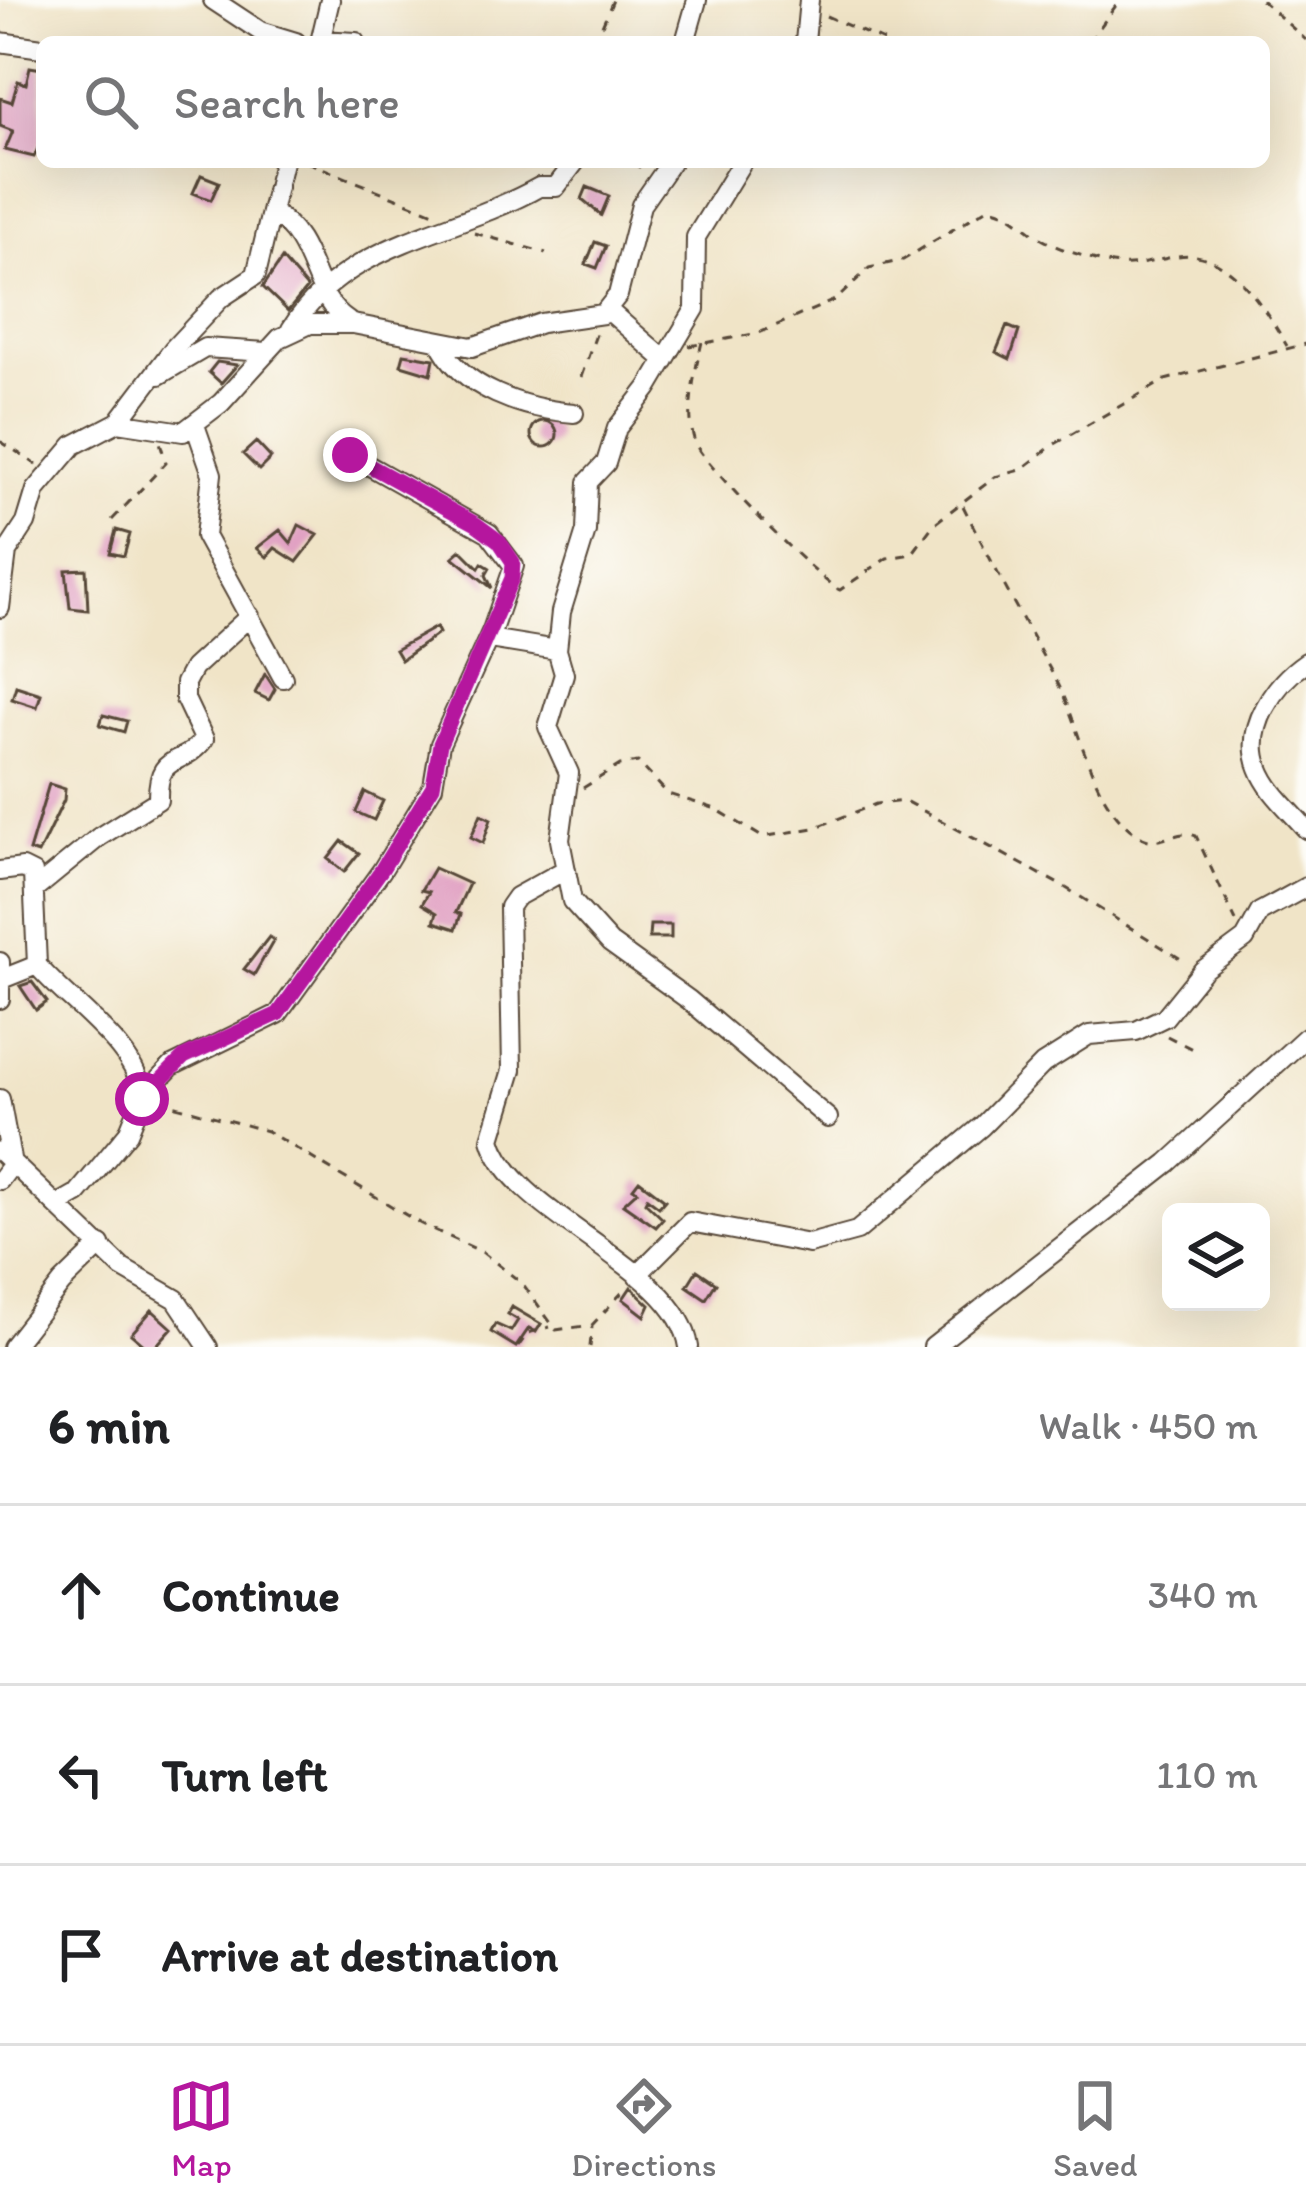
<!DOCTYPE html>
<meta charset="utf-8">
<style>
:root{--surface:#fff;--page:#f6f6f6;--text:#202124;--muted:#757577;--line:#e0e0e0;--accent:#b5179e}
body{margin:0;font-family:Itim,sans-serif;background:var(--page);color:var(--text)}
.controls{position:absolute;right:36px;bottom:36px;display:grid;overflow:hidden;border-radius:18px;box-shadow:0 12px 48px #0002}
.controls button{width:108px;height:108px;display:grid;place-items:center;padding:0;border:0;border-bottom:3px solid var(--line);background:var(--surface);color:var(--text);font:60px sans-serif}
.stop{position:absolute;width:36px;height:36px;margin:-27px;border:9px solid #b5179e;border-radius:50%;background:#fff}
.stop.end{background:#b5179e;border-color:#fff;box-shadow:0 3px 12px #0008}
.list{margin:0;padding:0;list-style:none}
h2{display:flex;justify-content:space-between;align-items:center;height:156px;margin:0;padding:0 48px;font-size:51px}
h2 small{font-size:39px;font-weight:400;color:var(--muted)}
.list li{display:grid;grid-template-columns:78px 1fr auto;gap:36px;align-items:center;box-sizing:border-box;height:180px;padding:0 48px;border-top:3px solid var(--line)}
.list b{display:block;font-size:45px;white-space:nowrap}
.list em{font-size:39px;font-style:normal;color:var(--muted)}
.icon{flex:none;width:66px;height:66px;fill:none;stroke:currentColor;stroke-width:2;stroke-linecap:round;stroke-linejoin:round}
.map{position:relative;flex:none;width:1306px;height:1347px;overflow:hidden}
.search{position:absolute;background:var(--surface);box-shadow:0 12px 48px #0002;left:36px;right:36px;top:36px;height:132px;display:flex;align-items:center;gap:30px;box-sizing:border-box;padding:0 42px;border-radius:18px;color:var(--muted);font-size:45px}
.sheet{height:696px;background:var(--surface)}
nav{display:flex;justify-content:space-around;align-items:center;box-sizing:border-box;height:168px;border-top:3px solid var(--line);background:var(--surface);font-size:33px;color:var(--muted)}
nav a{display:grid;justify-items:center;gap:6px}
nav .on{color:var(--accent)}
.map>svg:first-child{display:block}
.building{fill:#e1a1c3}
.lines{fill:none;stroke-linecap:round;stroke-linejoin:round}
.minor-casing{stroke:#564637;stroke-width:22}
.path{stroke:#564637;stroke-width:3;stroke-dasharray:9 9;stroke-linecap:butt}
.minor{stroke:#fff;stroke-width:18}
.route{stroke:#b5179e;stroke-width:15}
</style>
<div class="map">
<svg width="1306" height="1347" viewBox="0 0 1306 1347">
<rect width="100%" height="100%" fill="#fdfcf7"/>
<filter id="ink" filterUnits="userSpaceOnUse"><feTurbulence type="fractalNoise" baseFrequency=".00833" numOctaves="2"/><feDisplacementMap in="SourceGraphic" scale="24" xChannelSelector="R" yChannelSelector="G"/><feConvolveMatrix kernelMatrix="1 2 1 2 8 2 1 2 1" color-interpolation-filters="sRGB"/></filter>
<filter id="wash" filterUnits="userSpaceOnUse"><feTurbulence type="fractalNoise" baseFrequency=".004" numOctaves="4" result="noise"/><feDisplacementMap in="SourceGraphic" scale="48" xChannelSelector="R" yChannelSelector="G"/><feGaussianBlur stdDeviation="2.7" result="paint"/><feColorMatrix in="noise" values="0 0 0 0 0 0 0 0 0 0 0 0 0 0 0 0 0 1.4 0 .05"/><feComposite in="paint" operator="in"/></filter>
<g filter="url(#wash)">
<rect width="100%" height="100%" fill="#f0e4c7"/>
<g id="blocks">
<path class="building" d="M30,67L42,69V139L34,157L5,150L13,131L0,126V98L12,102L18,81L26,84Z
M201,175L219,182L211,200L193,193Z
M587,187L609,196L601,215L582,199Z
M595,242L606,246L597,268L586,264Z
M282,259L307,288L288,311L263,287Z
M1007,326L1019,331L1010,359L996,352Z
M404,354L434,359L431,374L401,365Z
M217,362L237,365L221,383L209,372Z
M531 434a13 13 0 1 1 26 0a13 13 0 1 1-26 0Z
M256,442L271,458L259,470L243,454Z
M299,525L318,535L297,562L275,548L267,557L257,548L280,530L291,543Z
M116,530L130,534L124,556L110,553Z
M461,550L479,568L482,563L490,568L486,575L492,588L453,557Z
M86,569L88,610L70,608L66,570Z
M436,627L439,633L401,660L395,650Z
M265,674L275,689L269,700L255,693Z
M16,686L41,694L37,707L12,699Z
M103,715L127,721L124,732L100,725Z
M49,784L65,789L64,800L38,854L29,851Z
M365,792L383,801L374,820L356,812Z
M481,814L491,819L483,843L471,837Z
M342,841L359,853L344,872L328,859Z
M434,868L469,884L456,912L461,914L456,929L434,922L437,913L422,904L429,892L421,890Z
M650,925H671V938H649Z
M269,937L274,940L254,975L244,969Z
M32,982L47,1002L36,1010L20,986Z
M639,1180L665,1200L659,1207L647,1198L645,1202L663,1219L656,1227L623,1204L637,1191L633,1188Z
M697,1270L716,1283L706,1299L687,1286Z
M631,1287L650,1305L645,1316L623,1299Z
M512,1307L541,1324L536,1332L529,1328L516,1347L491,1332L495,1324L511,1331L518,1320L508,1314Z
M152,1310L172,1328L155,1347H146L131,1334Z"/>
</g>
</g>
<g filter="url(#ink)">
<use href="#blocks" fill-opacity="0" stroke="#564637" stroke-width="3"/>
<g class="lines">
<defs>
<path id="minor" d="M213,0L260,31L296,42
M321,40L356,42
M0,42L42,48
M320,42L330,0
M685,42L697,0
M805,42L809,0
M742,162L696,237L695,309L648,388L617,428L606,463L588,482L586,531L561,612L557,650L564,674L548,727L569,773L560,840L572,901L610,943L689,1000L828,1118
M273,213C318,242 310,297 348,321
M608,310L665,360
M291,329C347,240 454,235 539,187H556L575,162
M439,341C460,389 525,409 574,413
M159,375L205,348L266,352
M118,422L174,348L221,298L256,275L283,162
M195,425L212,474L205,536L283,678
M0,608L7,552L26,523L36,490L74,445L118,422L183,432L221,403L280,338L310,324H353L472,347L541,323L603,314L618,295L641,205L671,162
M489,639L557,650
M1306,662C1275,683 1243,728 1259,768C1268,792 1290,810 1306,829
M0,871L23,868L33,873L37,965C66,1001 142,1049 142,1099
M563,871L516,897L509,907L512,1070L491,1139C512,1216 678,1266 689,1347
M34,890L99,837L158,800C157,750 182,769 204,739L185,699V683L193,668L250,616
M0,962V999
M2,979L37,965
M0,1099L12,1164L0,1180
M0,1151L122,1268L176,1299L208,1347
M57,1205L78,1193L128,1133L143,1096L172,1066L278,1014L382,870L433,786L440,744L492,630L514,566L489,533L350,455
M637,1275L690,1222L809,1244L857,1231L982,1126L1043,1064L1089,1035L1136,1031L1165,1017L1203,970L1245,939L1260,912L1306,887
M12,1347L62,1283L101,1245
M933,1347L1168,1163L1306,1037"/>
</defs>
<use href="#minor" class="minor-casing"/>
<path class="path" d="M1261,0L1306,40
M826,16L886,42
M595,42L613,0
M1089,42L1120,0
M307,162L434,213
M633,162L643,170
M474,233L546,253
M702,342C695,372 684,414 696,445C704,464 821,583 840,590L887,558L912,554L934,524L995,477L1021,470L1053,445L1165,380L1306,344
M689,346L759,333L837,299L869,268L903,260L988,208C1009,211 1019,223 1036,235C1052,247 1077,254 1096,260C1133,271 1143,262 1178,256C1229,248 1266,310 1287,346
M581,377L598,329
M0,441L37,465
M963,506C993,565 1023,621 1055,678C1082,726 1090,809 1143,838C1161,847 1177,828 1196,836L1236,921
M112,520L166,463L160,442
M583,788L620,765L638,762L668,794L716,809L762,837L814,828L876,804L905,801L1066,888L1186,962
M1167,1036L1196,1051
M158,1101L267,1131L421,1224L482,1252L523,1284L556,1330L592,1325L628,1286
M518,1347L528,1333L550,1327
M590,1347L592,1327"/>
<use href="#minor" class="minor"/>
</g>
</g>
<g class="lines" filter="url(#ink)">
<path class="route" d="M142,1099L184,1057L278,1014L382,869L433,786L440,744L512,578L513,562L499,541L476,524L350,455"/>
</g>
</svg>
<div class="controls">
<button><svg class="icon" aria-label="layers" viewBox="0 0 24 24"><path d="M12 4l9 5-9 5-9-5zM3 14l9 5 9-5"/></svg></button>
</div>
<div class="stop" style="left:142px;top:1099px"></div>
<div class="stop end" style="left:350px;top:455px"></div>
<div class="search"><svg class="icon" aria-label="search" viewBox="0 0 24 24"><circle cx="10" cy="10" r="6"/><path d="M15 15l6 6"/></svg>Search here</div>
</div>
<section class="sheet">
<h2>6 min<small>Walk · 450 m</small></h2>
<ul class="list">
<li><svg class="icon" aria-label="ahead" viewBox="0 0 24 24"><path d="M12 20V5M6 11l6-6 6 6"/></svg><div><b>Continue</b></div><em>340 m</em></li>
<li><svg class="icon" aria-label="left" viewBox="0 0 24 24"><path d="M17 20v-9H6M10 6l-5 5 5 5"/></svg><div><b>Turn left</b></div><em>110 m</em></li>
<li><svg class="icon" aria-label="arrive" viewBox="0 0 24 24"><path d="M6 21V4h12l-3 4 3 4H6"/></svg><div><b>Arrive at destination</b></div></li>
</ul>
</section>
<nav>
<a class="on"><svg class="icon" aria-label="map" viewBox="0 0 24 24"><path d="M3 6l6-2 6 2 6-2v14l-6 2-6-2-6 2zM9 4v14M15 6v14"/></svg>Map</a>
<a><svg class="icon" aria-label="directions" viewBox="0 0 24 24"><path d="M12 3l9 9-9 9-9-9zM9 14v-3h6M13 9l2 2-2 2"/></svg>Directions</a>
<a><svg class="icon" aria-label="saved" viewBox="0 0 24 24"><path d="M7 4h10v16l-5-4-5 4z"/></svg>Saved</a>
</nav>
